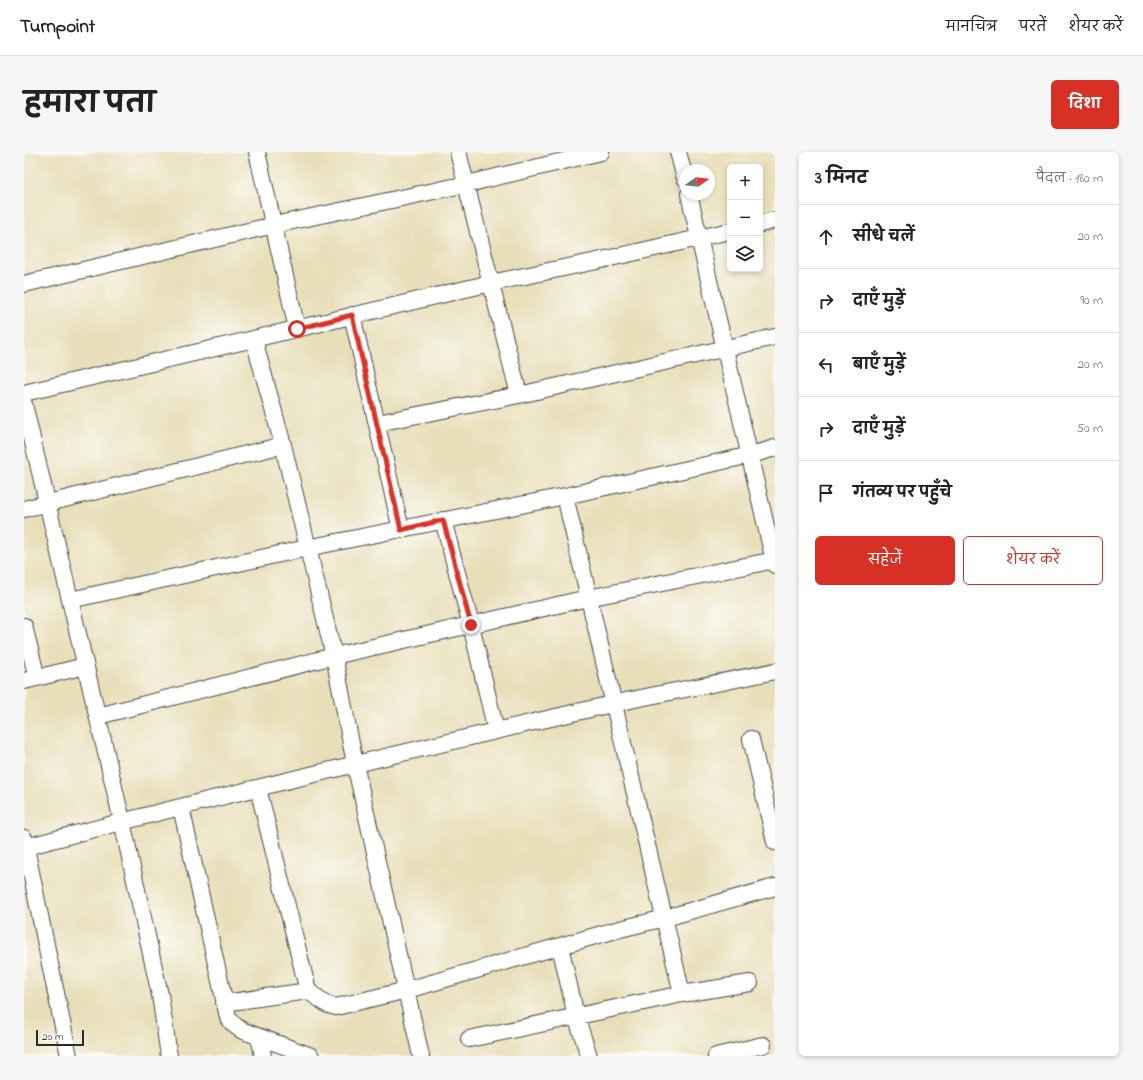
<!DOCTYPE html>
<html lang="hi">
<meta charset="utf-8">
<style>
:root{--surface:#fff;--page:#f6f6f6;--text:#222;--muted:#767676;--line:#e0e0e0;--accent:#d93025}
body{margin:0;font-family:"Indie Flower","Playpen Sans Deva",sans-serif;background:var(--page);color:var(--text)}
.controls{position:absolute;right:12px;top:12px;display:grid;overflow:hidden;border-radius:6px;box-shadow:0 2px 6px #0003}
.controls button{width:36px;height:36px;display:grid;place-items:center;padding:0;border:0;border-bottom:1px solid var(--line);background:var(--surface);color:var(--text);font:20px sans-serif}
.compass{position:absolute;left:655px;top:12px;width:36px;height:36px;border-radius:50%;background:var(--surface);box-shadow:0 2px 6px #0003;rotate:76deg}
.scale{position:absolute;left:12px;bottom:10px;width:48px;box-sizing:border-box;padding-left:4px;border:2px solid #2b2b2b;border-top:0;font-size:11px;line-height:14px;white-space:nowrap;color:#2b2b2b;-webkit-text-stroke:3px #fdfcf7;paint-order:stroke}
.stop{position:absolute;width:12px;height:12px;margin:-9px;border:3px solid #d93025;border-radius:50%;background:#fff}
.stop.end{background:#d93025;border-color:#fff;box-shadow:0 1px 4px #0008}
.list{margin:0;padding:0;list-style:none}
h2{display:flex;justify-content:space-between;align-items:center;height:52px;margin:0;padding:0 16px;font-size:17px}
h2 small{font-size:13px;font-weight:400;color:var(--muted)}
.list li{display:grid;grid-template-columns:26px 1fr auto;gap:12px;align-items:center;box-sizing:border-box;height:64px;padding:0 16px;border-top:1px solid var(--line)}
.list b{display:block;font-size:15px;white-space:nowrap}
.list em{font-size:13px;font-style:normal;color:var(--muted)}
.actions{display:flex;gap:8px;padding:12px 16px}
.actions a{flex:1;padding:9px 0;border:1px solid var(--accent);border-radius:6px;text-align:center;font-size:14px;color:var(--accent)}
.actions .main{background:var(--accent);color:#fff}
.icon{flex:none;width:22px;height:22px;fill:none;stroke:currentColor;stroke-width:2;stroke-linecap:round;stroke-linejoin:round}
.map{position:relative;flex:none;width:751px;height:904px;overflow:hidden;border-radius:6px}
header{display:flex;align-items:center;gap:24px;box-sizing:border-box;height:56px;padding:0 20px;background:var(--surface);border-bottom:1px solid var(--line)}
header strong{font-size:19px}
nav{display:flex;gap:22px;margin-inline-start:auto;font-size:14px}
.intro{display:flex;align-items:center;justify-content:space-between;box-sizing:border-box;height:96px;padding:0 24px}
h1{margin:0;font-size:28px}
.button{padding:10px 18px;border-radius:6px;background:var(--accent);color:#fff;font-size:14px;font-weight:700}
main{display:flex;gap:24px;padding:0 24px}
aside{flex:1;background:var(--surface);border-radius:6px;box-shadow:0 2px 6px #0003}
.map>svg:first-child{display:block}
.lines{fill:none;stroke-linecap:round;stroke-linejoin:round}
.street-casing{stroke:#474640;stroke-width:18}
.street{stroke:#fff;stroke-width:16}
.route{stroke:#d93025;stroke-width:5}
</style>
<header>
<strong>Turnpoint</strong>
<nav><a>मानचित्र</a><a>परतें</a><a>शेयर करें</a></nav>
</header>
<div class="intro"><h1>हमारा पता</h1><a class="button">दिशा</a></div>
<main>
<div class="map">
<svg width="751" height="904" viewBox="0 0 751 904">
<rect width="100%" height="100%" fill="#fdfcf7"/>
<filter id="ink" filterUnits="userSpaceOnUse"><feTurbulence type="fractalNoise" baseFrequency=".025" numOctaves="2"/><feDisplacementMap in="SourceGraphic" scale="8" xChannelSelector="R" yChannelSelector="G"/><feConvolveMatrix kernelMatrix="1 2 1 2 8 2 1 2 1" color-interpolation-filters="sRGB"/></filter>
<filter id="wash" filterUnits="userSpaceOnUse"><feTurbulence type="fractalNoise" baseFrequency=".012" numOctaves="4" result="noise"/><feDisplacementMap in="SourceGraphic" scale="16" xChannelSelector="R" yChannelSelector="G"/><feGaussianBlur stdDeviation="0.9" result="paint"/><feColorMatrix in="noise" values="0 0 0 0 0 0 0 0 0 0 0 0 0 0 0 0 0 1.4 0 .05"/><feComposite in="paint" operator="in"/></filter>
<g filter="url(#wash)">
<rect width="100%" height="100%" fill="#e8dfba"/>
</g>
<g filter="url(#ink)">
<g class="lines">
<defs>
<path id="street" d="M233,0L273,177
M434,0L495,243
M654,0L661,26
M665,42L751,413
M736,72L751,68
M0,132L250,73L443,32L577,0
M328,163L377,378
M230,188L259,293L310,504L331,612L397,904
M0,241L467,131L573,109L706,79
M0,252L98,669L136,843L145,904
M353,271L495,243L751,185
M541,344L658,842
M0,357L259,293
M419,368L447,473L472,579
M46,448L283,396L541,344L727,303L751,296
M0,474L13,526
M0,529L61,514
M74,564L310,504L564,446L751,408
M727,587L751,690
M234,636L284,839
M157,655L204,865L209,872L217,878L287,904
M0,686L45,904
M2,695C196,643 392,597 588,552C642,540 697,531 751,519
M536,794L552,864L565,904
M200,851L284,839L304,853L312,855L383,838L592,778L641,766L751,735
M235,885L239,904
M445,887L658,842L726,831
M692,904L739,893"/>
</defs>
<use href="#street" class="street-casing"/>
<use href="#street" class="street"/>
</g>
</g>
<g class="lines" filter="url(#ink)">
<path class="route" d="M273,177L328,163L377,378L419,368L447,473"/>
</g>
</svg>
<div class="controls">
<button>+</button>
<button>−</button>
<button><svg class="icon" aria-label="layers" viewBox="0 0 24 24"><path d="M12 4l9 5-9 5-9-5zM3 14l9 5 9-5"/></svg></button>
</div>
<svg class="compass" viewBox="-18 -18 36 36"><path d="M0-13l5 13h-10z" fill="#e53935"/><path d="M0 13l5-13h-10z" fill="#767676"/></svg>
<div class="scale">20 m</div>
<div class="stop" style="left:273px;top:177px"></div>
<div class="stop end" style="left:447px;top:473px"></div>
</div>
<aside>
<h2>3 मिनट<small>पैदल · 180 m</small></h2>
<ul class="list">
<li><svg class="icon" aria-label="ahead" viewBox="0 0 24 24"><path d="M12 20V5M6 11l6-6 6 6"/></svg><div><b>सीधे चलें</b></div><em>20 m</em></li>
<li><svg class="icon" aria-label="right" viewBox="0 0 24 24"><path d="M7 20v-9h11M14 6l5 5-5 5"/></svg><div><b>दाएँ मुड़ें</b></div><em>90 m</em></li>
<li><svg class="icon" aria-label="left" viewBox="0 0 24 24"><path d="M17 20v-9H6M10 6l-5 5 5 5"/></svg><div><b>बाएँ मुड़ें</b></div><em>20 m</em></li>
<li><svg class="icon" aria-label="right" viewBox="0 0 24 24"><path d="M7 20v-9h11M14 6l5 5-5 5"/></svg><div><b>दाएँ मुड़ें</b></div><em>50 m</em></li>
<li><svg class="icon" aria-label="arrive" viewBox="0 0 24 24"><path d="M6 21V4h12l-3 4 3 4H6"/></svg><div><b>गंतव्य पर पहुँचे</b></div></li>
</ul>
<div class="actions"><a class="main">सहेजें</a><a>शेयर करें</a></div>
</aside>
</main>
